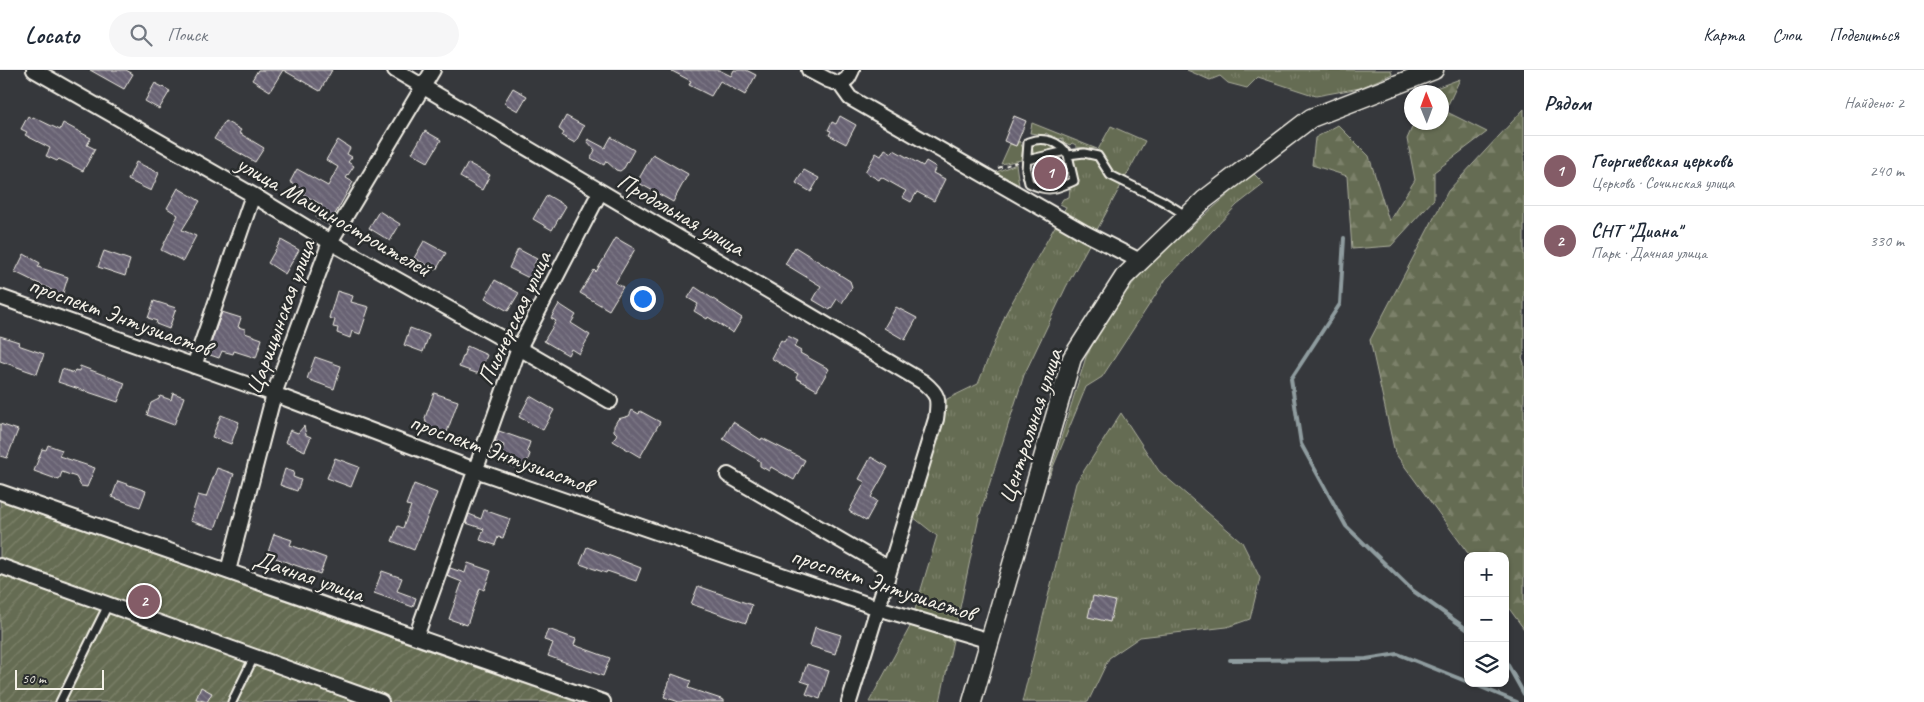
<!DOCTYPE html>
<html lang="ru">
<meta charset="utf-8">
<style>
:root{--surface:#fff;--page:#f6f6f7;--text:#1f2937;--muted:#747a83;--line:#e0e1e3;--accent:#845c67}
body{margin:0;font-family:Caveat,sans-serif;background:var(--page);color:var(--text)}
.controls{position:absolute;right:15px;bottom:15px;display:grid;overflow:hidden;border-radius:10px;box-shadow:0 1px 4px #0004}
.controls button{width:45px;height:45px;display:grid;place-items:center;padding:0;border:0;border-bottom:1px solid var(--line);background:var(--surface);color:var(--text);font:25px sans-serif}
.compass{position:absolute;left:1404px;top:15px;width:45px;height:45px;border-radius:50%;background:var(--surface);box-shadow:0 1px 4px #0004;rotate:359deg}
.scale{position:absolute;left:15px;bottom:12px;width:89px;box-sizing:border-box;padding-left:5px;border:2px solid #f4f1e8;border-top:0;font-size:14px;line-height:18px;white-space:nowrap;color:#f4f1e8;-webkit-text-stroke:4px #2a2d2e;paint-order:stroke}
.you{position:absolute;left:642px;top:228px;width:18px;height:18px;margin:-12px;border:4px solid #fff;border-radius:50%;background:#1a73e8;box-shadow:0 0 0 8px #1a73e833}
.badge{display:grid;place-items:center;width:32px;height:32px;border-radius:50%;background:var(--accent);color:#fff;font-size:16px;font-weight:700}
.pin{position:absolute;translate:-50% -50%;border:2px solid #fff;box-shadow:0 1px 5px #0006}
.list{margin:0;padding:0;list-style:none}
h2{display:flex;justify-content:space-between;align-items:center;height:65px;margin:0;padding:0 20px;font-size:21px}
h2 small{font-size:16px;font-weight:400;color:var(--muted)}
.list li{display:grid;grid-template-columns:32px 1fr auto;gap:15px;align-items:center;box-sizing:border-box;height:70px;padding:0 20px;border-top:1px solid var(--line)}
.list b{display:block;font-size:19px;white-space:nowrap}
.list p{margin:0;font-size:16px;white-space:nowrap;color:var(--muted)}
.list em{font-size:16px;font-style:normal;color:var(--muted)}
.icon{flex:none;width:28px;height:28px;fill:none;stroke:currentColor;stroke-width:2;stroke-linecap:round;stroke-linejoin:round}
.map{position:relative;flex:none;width:1524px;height:632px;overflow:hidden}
header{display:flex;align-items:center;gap:30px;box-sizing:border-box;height:70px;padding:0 25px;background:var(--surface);border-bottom:1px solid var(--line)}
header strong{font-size:24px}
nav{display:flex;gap:28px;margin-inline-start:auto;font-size:18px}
.search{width:350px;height:45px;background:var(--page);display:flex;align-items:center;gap:12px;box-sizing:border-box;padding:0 18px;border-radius:28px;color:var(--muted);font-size:19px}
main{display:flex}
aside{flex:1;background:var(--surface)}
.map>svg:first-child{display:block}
.grass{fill:url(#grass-tufts);stroke:#acae9d}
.forest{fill:url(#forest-firs);stroke:#acae9d}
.garden{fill:url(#garden-furrows);stroke:#acae9d}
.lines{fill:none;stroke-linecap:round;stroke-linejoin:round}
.stream{stroke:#8f9c9f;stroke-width:4}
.building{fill:url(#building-back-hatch);stroke:#f4f1e8}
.service-casing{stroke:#f4f1e8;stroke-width:11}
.minor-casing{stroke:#f4f1e8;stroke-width:18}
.tertiary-casing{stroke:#f4f1e8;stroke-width:21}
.path{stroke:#f4f1e8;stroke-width:2;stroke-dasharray:4 4;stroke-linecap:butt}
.service{stroke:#2a2d2e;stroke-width:7}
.minor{stroke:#2a2d2e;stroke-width:14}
.tertiary{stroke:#2a2d2e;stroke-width:18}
.labels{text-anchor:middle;stroke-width:5;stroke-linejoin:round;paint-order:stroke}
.street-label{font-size:24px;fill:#f4f1e8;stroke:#2a2d2e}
</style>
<header>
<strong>Locato</strong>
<div class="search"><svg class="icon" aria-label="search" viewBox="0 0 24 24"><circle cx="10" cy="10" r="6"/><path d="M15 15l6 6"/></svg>Поиск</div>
<nav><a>Карта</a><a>Слои</a><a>Поделиться</a></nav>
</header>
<main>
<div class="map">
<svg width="1524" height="632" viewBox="0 0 1524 632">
<defs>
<pattern id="grass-tufts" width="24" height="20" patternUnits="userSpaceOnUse" patternTransform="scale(1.25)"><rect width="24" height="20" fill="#656c52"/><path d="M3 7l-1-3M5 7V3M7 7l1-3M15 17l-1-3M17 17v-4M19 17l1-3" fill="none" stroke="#7c816b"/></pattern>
<pattern id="forest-firs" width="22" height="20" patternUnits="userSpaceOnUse" patternTransform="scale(1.25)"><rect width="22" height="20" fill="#656c52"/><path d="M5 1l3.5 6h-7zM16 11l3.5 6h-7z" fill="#7c816b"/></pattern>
<pattern id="garden-furrows" width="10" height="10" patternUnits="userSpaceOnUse" patternTransform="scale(1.25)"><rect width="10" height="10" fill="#656c52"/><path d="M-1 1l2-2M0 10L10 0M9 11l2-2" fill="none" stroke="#7c816b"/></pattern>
<pattern id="building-back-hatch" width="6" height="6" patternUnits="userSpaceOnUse" patternTransform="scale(1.25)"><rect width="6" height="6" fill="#686273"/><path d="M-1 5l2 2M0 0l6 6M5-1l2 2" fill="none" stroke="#7e7987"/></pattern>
</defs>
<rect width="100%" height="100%" fill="#36383c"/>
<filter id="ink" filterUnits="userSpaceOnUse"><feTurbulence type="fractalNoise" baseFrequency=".02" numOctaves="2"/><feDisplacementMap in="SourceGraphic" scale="10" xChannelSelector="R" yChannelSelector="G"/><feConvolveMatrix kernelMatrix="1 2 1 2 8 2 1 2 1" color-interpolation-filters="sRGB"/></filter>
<g filter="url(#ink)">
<path class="grass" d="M1187,0H1391L1392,4L1360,18L1316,26L1258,7L1247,18L1228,13L1220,6L1210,10Z
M1032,53L1097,79L1076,77V75L1072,73L1070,75L1063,72V69L1060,68L1059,71L1046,63L1044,65L1030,63Z
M1111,56L1145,71L1066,217L1024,305L979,447L956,557L914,543L937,466L913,447L947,329L978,314L1006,243L1066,137L1060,134L1063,129L1069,127L1070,118L1072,115V89L1080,86L1094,87Z
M1019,71L1023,78L1021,90L1001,94L1010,74L1016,76Z
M1038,72L1061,80L1034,85L1032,77L1034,73Z
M1016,94L1019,115L994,103Z
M1253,103L1264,114L1237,135L1166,209L1102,307L1086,317L1049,407L1086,287L1109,242L1150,193Z
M1121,343L1159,401L1242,472L1260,508L1250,549L1227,557L1140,567L1109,588L1088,632H1022L1076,413Z
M911,555L953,570L940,632H869Z"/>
<path class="forest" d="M1460,9L1445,41L1487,62L1434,102V129L1391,176L1352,179L1347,106L1312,95L1315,68L1338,55L1369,86L1389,151L1415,110L1407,69L1414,53L1442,52V22H1425Z
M1524,39V284L1522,287L1524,293V559L1505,533V486H1470L1395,383L1370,270L1448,121Z"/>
<path class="garden" d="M0,431L576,632H0Z"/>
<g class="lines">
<path class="stream" d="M1344,168L1340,234L1291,309L1301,374L1346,456L1412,520L1468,560
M1230,590L1366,589L1398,584L1468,612
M1505,590L1524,624
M1471,613L1517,632"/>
</g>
<path class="building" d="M90,0H126L133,4L124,19Z
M258,0H332L320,21L283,0L270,21L252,10Z
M670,0H719L731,6L734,0H746L756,5L745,25L720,11L711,26L689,15L691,11Z
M155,13L170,21L159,39L145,31Z
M513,18L527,26L518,41L504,33Z
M28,46L32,49L33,47L60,60L63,53L91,68L87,75L95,79L83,101L59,89L57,91L46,86L50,78L25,65L27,62L21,59Z
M566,46L584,56L575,73L562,66L564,63L559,59Z
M840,46L856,55L846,74L829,65L831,61L828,60L832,52L836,54Z
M1014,46L1026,51L1016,76L1004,71Z
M225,51L241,60L239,63L264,78L255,92L214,69Z
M425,61L441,70L428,92L412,83Z
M611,67L634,80L624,98L620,101L616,100L606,91L604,95L591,88L595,80L587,71L588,69L605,78Z
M338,70L350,78L347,84L352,87L348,92L354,96L346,108L353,112L329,155L316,148L322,135L303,124L305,121L290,112L297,99L328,116L338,97L326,90Z
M885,79L892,83L894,80L923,96L926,91L936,97L933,103L945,109L934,131L917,122L911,132L902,127L906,121L881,107L879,110L865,102L876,83L881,86Z
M653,84L688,104L673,132L637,112Z
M1060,88L1066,109L1051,113L1038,111L1033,96Z
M136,92L159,103L151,121L128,110Z
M468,93L490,105L482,120L460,107Z
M804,100L819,108L811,122L796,113Z
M178,118L200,131L182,160L196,166L183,191L161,180L178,145L167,138Z
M547,125L566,136L552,160L533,149Z
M379,141L400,154L390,171L369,158Z
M616,168L635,179L615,213L623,217L609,240L580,223L594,200L596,202Z
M281,170L299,180L285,204L268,193Z
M424,171L446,183L436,200L414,188Z
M795,177L850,211L852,217L842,233L837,229L830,240L813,230L821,216L785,194Z
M518,179L537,189L533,197L541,201L535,211L509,198Z
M104,181L130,190L125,206L98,197Z
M24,184L40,193L38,197L68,207L62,226L51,223L52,220L15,202Z
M495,210L519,223L508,241L485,228Z
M695,217L742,248L733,263L708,247L707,249L694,241L698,234L688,228Z
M337,221L353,226L351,232L369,237L360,264L352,261L350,268L337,263L338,258L333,257L335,250L329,248Z
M154,231L176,238L169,259L156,254L157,251L148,248Z
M559,234L576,245L571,253L590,265L579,284L571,279L568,285L544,271L556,251L551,248Z
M896,237L917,248L905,270L884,258Z
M222,242L241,248L238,257L245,259V263L262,269L256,288L234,281L233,284L222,281L219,288L207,284Z
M410,258L429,265L423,282L404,275Z
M0,266L19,272L18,275L44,284L37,304L0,291Z
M788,266L798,271L794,277L801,281L800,283L829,299L817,320L796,308L798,304L771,288L781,270L784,272Z
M467,276L487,285L480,303H476L459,297Z
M315,287L341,296L334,319L307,309Z
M80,296L125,313L118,332L58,312L62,299L74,303L75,300L79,301Z
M173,323L184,327L174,355L147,345L151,333L159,329L160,326L171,330Z
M434,323L458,331L447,362L436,363L427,357L425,348Z
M530,326L554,340L543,360L519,347Z
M632,340L639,344L640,341L660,352L640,387L613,371L617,364L614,361V356L618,349L629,346Z
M221,345L239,352L231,374L212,367Z
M733,352L761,370L762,368L805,390L794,410L771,397L769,401L760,396V391L723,369Z
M0,354L18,360L7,388L0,386Z
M304,356L306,365L311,367L305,381L285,372L290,360L298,363Z
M499,361L530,372L527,381L530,384L524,401L498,391L504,375L495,372Z
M48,375L62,380L59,386L95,398L87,417L81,416L76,407L62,402L59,410L34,401L42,379L46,380Z
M871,387L888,397L871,427L877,431L866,451L849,441L865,412L859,409Z
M335,388L359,397L351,417L327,408Z
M217,398L234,404L215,459L190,451L198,425L206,427Z
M285,399L294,402L293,407L301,410L297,421L280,415Z
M118,411L146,421L140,437L112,427Z
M414,414L437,423L414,480L392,471L398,456L403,458L411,436L406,435Z
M484,440L510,449L503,468L498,467L495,475L480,470L484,459L466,453L469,444L481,449Z
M274,464L292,470L290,475L326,488L320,504L267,485Z
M587,477L641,498L636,511L607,501L606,503L580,494Z
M468,493L491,501L484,520L480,518L467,555L449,549L462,512L447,506L450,498L465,503Z
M382,501L402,508L397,521L416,528L413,537L374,523Z
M698,516L752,535L746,553L691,534Z
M1093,526L1115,531L1110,552L1088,547Z
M815,557L841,565L835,584L810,576Z
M548,559L576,569L574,575L610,588L603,606L548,586L553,573L544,570Z
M807,594L829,601L820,629L806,624L810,614L801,611Z
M672,604L691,611L688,618L724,630V632H679L664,627Z
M201,617L212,623L207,632L196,629Z"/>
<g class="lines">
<defs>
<path id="service" d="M1068,85C1060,71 1043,66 1028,72L1026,100L1029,113C1049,123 1055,119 1074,111L1068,85L1084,83L1098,86L1110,105L1163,131L1187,146
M1027,90L1066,81
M60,632L108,535
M232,632L254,587"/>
<path id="minor" d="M34,0L253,125L330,172L519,278L610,331
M395,0L923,312C939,325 939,329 936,349L849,632
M809,0L828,10L840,14L850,28L1085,163L1140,191
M840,14L848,8L852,0
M0,227L274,324L475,400L878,538L990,571
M194,296L253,125
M728,405L890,499
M0,422L603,632
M0,496L381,632
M228,501L274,324L330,172L433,0
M416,567L519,278L600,122"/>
<path id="tertiary" d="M972,632L1072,288L1124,207L1204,130L1311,48L1434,0"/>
</defs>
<use href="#service" class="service-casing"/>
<use href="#minor" class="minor-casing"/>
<use href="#tertiary" class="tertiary-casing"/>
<path class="path" d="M998,98L1017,92"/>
<use href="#service" class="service"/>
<use href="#minor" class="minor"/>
<use href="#tertiary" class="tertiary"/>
</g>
</g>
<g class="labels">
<g class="street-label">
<text transform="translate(681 144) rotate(30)" y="8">Продольная улица</text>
<text transform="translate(334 146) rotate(30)" y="8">улица Машиностроителей</text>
<text transform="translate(120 246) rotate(20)" y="8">проспект Энтузиастов</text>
<text transform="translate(280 247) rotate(-70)" y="8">Царицынская улица</text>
<text transform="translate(514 248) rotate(-65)" y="8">Пионерская улица</text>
<text transform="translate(1030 356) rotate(-72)" y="8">Центральная улица</text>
<text transform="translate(501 383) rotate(20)" y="8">проспект Энтузиастов</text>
<text transform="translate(309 506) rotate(19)" y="8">Дачная улица</text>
<text transform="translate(883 514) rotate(18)" y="8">проспект Энтузиастов</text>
</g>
</g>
</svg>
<div class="controls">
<button>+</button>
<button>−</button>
<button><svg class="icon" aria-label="layers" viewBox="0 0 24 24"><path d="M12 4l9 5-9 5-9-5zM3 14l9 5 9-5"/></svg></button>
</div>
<svg class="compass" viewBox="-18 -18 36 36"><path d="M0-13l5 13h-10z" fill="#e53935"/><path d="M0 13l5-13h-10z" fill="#747a83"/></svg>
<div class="scale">50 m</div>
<div class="you"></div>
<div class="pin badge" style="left:1050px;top:103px">1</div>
<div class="pin badge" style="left:144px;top:531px">2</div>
</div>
<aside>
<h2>Рядом<small>Найдено: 2</small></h2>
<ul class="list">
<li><span class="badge">1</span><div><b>Георгиевская церковь</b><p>Церковь · Сочинская улица</p></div><em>240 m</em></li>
<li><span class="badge">2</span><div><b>СНТ &quot;Диана&quot;</b><p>Парк · Дачная улица</p></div><em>330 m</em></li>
</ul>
</aside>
</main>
